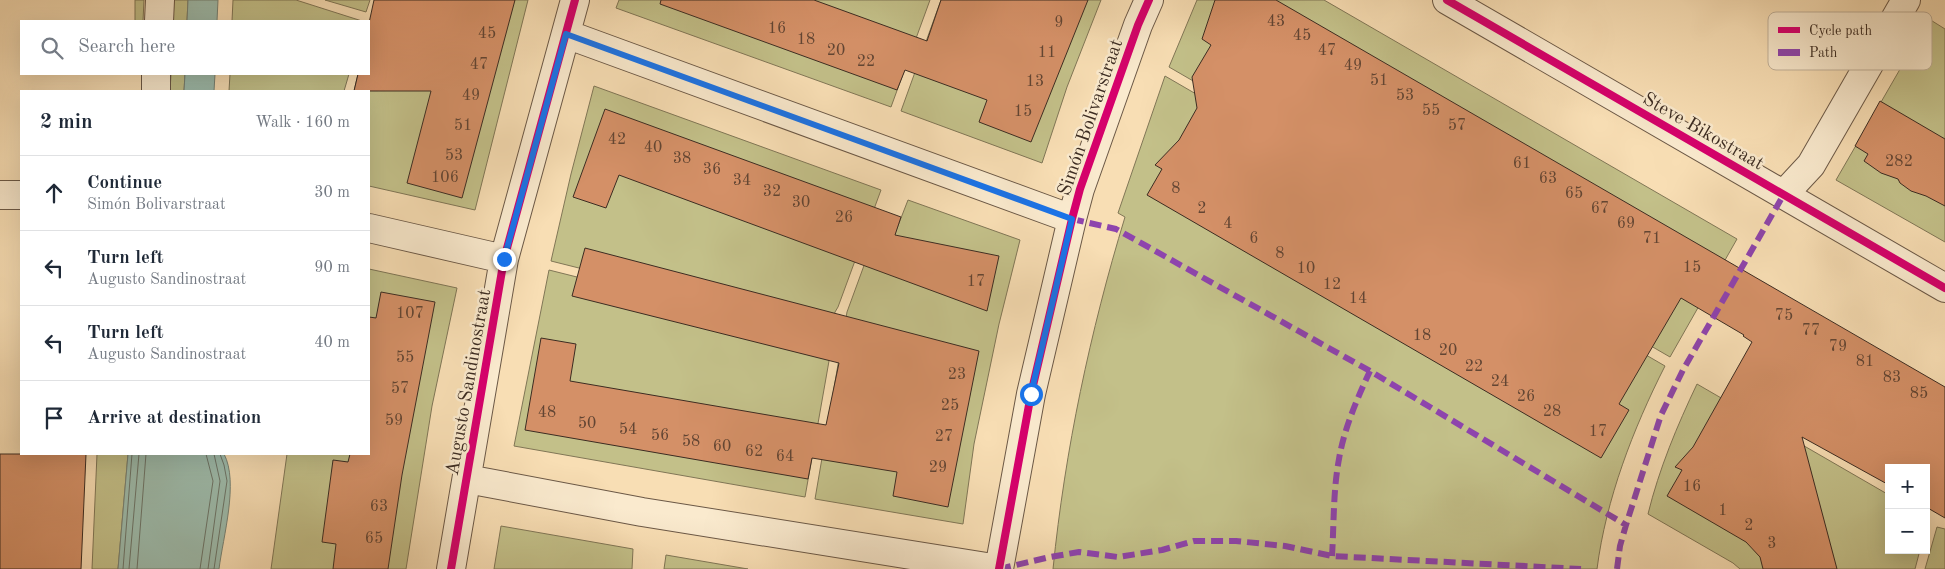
<!DOCTYPE html>
<meta charset="utf-8">
<style>
:root{--surface:#fff;--page:#f6f6f7;--text:#1f2937;--muted:#747a83;--line:#e0e1e3}
body{margin:0;font-family:"Old Standard TT",serif;background:var(--page);color:var(--text)}
.controls{position:absolute;right:15px;bottom:15px;display:grid;overflow:hidden;border-radius:0px;box-shadow:0 5px 20px #0002}
.controls button{width:45px;height:45px;display:grid;place-items:center;padding:0;border:0;border-bottom:1px solid var(--line);background:var(--surface);color:var(--text);font:25px sans-serif}
.stop{position:absolute;width:15px;height:15px;margin:-11px;border:4px solid #1a73e8;border-radius:50%;background:#fff}
.stop.end{background:#1a73e8;border-color:#fff;box-shadow:0 1px 5px #0008}
.list{margin:0;padding:0;list-style:none}
h2{display:flex;justify-content:space-between;align-items:center;height:65px;margin:0;padding:0 20px;font-size:21px}
h2 small{font-size:16px;font-weight:400;color:var(--muted)}
.list li{display:grid;grid-template-columns:32px 1fr auto;gap:15px;align-items:center;box-sizing:border-box;height:75px;padding:0 20px;border-top:1px solid var(--line)}
.list b{display:block;font-size:19px;white-space:nowrap}
.list p{margin:0;font-size:16px;white-space:nowrap;color:var(--muted)}
.list em{font-size:16px;font-style:normal;color:var(--muted)}
.icon{flex:none;width:28px;height:28px;fill:none;stroke:currentColor;stroke-width:2;stroke-linecap:round;stroke-linejoin:round}
.map{position:relative;flex:none;width:1945px;height:569px;overflow:hidden}
.search{position:absolute;background:var(--surface);box-shadow:0 5px 20px #0002;left:20px;top:20px;width:350px;height:55px;display:flex;align-items:center;gap:12px;box-sizing:border-box;padding:0 18px;border-radius:0px;color:var(--muted);font-size:19px}
.panel{position:absolute;background:var(--surface);box-shadow:0 5px 20px #0002;left:20px;top:90px;width:350px;height:365px;border-radius:0px}
.map>svg:first-child{display:block}
.green{fill:#c3c089;stroke:#807656}
.water{fill:#9dbcad;stroke:#768275}
.lines{fill:none;stroke-linecap:round;stroke-linejoin:round}
.shore{stroke:#6c7468;stroke-width:1}
.building{fill:#d49067;stroke:#3c2c22}
.minor-casing{stroke:#6b5846;stroke-width:30}
.minor{stroke:#faeace;stroke-width:28}
.quiet{stroke:#8e44ad;stroke-width:6;stroke-dasharray:12 6;stroke-linecap:butt}
.cycleway-casing{stroke:#faeace;stroke-width:11}
.cycleway{stroke:#d6006c;stroke-width:8}
.route{stroke:#1a73e8;stroke-width:6}
.labels{text-anchor:middle;stroke-width:5;stroke-linejoin:round;paint-order:stroke}
.number-label{font-size:16px;fill:#624533}
.street-label{font-size:19px;fill:#3c2c22;stroke:#faeace}
.key{fill:#faeace;stroke:#c1b19a;stroke-width:1}
.key-label{font-size:14px;fill:#3c2c22}
</style>
<div class="map">
<svg width="1945" height="569" viewBox="0 0 1945 569">
<rect width="100%" height="100%" fill="#f8deb4"/>
<filter id="stains"><feTurbulence type="fractalNoise" baseFrequency=".004" numOctaves="4"/><feColorMatrix values="0 0 0 0 .2 0 0 0 0 .09 0 0 0 0 .02 0 0 0 .5 -.17"/></filter>
<radialGradient id="worn" r=".72"><stop offset=".6" stop-color="#630" stop-opacity="0"/><stop offset="1" stop-color="#630" stop-opacity=".3"/></radialGradient>
<path class="green" d="M135,0H144L143,21H135Z
M174,0H188L187,21H173Z
M233,0H296L362,21H232Z
M325,0H370L366,12Z
M381,0H528L475,210L369,186V91H354L358,74H369V31Z
M619,0H930L891,107L616,8Z
M941,0H1101L1067,87L1042,163L901,111Z
M1197,0H1324L1737,239L1670,357L1169,67Z
M1929,19L1945,29V242L1836,180Z
M171,74H185L184,91H170Z
M230,74H349L344,91H229Z
M1165,76L1665,366C1633,429 1606,499 1597,569H1053C1065,450 1090,332 1125,217L1118,213Z
M594,86L881,190L838,307L835,312L830,331L551,261L571,174Z
M908,200L1020,240L999,324L974,444L963,524L815,499L847,312L877,230L894,236Z
M369,269L457,288L432,406L406,569H271L287,454H369Z
M549,270L832,341L828,360L829,361L805,497L514,446Z
M1697,384L1889,495V550H1920L1915,569H1740L1733,563L1648,514C1659,469 1677,426 1697,384Z
M97,454H128L118,569H92Z
M501,526L633,549L632,569H494Z
M1937,527L1945,529V569H1925Z
M666,555L748,569H664Z"/>
<path class="water" d="M188,0H218L217,21H187Z
M185,74H215L214,91H184Z
M128,454H224C239,482 223,537 219,569H118Z"/>
<g class="lines">
<path class="shore" d="M123,569L132,454
M129,569L139,454
M137,569L146,454
M200,569L213,481L206,454
M208,569L220,481L214,454
M214,569L227,481L224,465L220,454"/>
</g>
<path class="building" d="M374,0H515L462,198L407,183L431,91H354L358,74H369V23Z
M661,0H814L927,41L941,0H1088L1031,142L979,122L987,100L905,70L897,90L660,4Z
M1215,0H1276L1945,387V518L1926,507V468H1889V485L1802,437L1837,569H1763L1760,557L1746,542L1667,496L1682,470L1675,467L1693,447L1752,342L1743,336L1744,335L1681,298L1619,404L1629,410L1601,458L1147,195L1162,169L1155,165L1179,140L1197,108L1192,77L1211,45L1202,39Z
M1880,101L1945,139V206L1926,196L1911,191L1900,183L1898,179L1881,173L1864,161L1868,154L1855,146Z
M605,109L901,217L895,235L999,256L987,311L619,175L606,208L573,197Z
M585,248L979,351L948,507L893,496L897,472L812,458L808,479L525,430L541,338L576,344L570,381L826,425L839,363L572,296Z
M381,292L435,302L402,475L388,569H333L336,544L322,542L333,460L348,462L350,454H369V317L376,318Z
M0,454H86L81,569H0Z"/>
<g class="lines">
<defs>
<path id="minor" d="M1447,0L1945,288
M159,21L160,0
M566,34L1072,219
M156,91V74
M1784,194L1811,165L1906,0
M0,195H21
M369,228L504,259
M467,479L642,512L999,569
M451,569L504,259L575,0
M999,569L1031,394L1072,219L1080,189L1138,25L1149,0"/>
</defs>
<use href="#minor" class="minor-casing"/>
<use href="#minor" class="minor"/>
<path class="quiet" d="M1072,219L1116,229L1370,371L1626,525
M1332,556C1334,524 1333,491 1339,459C1344,429 1357,399 1370,371
M999,569L1050,557L1079,552L1118,557L1162,550L1194,541H1236L1285,546L1332,556L1581,569
M1617,569L1620,546L1626,525L1661,415L1683,370L1784,194"/>
<defs>
<path id="cycleway" d="M1447,0L1945,288
M451,569L504,259L575,0
M999,569L1031,394L1072,219L1080,189L1138,25L1149,0"/>
</defs>
<use href="#cycleway" class="cycleway-casing"/>
<use href="#cycleway" class="cycleway"/>
</g>
<g class="lines">
<path class="route" d="M504,259L566,34L1072,219L1031,394"/>
</g>
<g class="labels">
<g class="number-label">
<text x="1276" y="26">43</text>
<text x="1059" y="27">9</text>
<text x="777" y="33">16</text>
<text x="487" y="38">45</text>
<text x="1302" y="40">45</text>
<text x="806" y="44">18</text>
<text x="836" y="55">20</text>
<text x="1327" y="55">47</text>
<text x="1047" y="57">11</text>
<text x="866" y="66">22</text>
<text x="479" y="69">47</text>
<text x="1353" y="70">49</text>
<text x="1379" y="85">51</text>
<text x="1035" y="86">13</text>
<text x="471" y="100">49</text>
<text x="1405" y="100">53</text>
<text x="1431" y="115">55</text>
<text x="1023" y="116">15</text>
<text x="463" y="130">51</text>
<text x="1457" y="130">57</text>
<text x="617" y="144">42</text>
<text x="653" y="152">40</text>
<text x="454" y="160">53</text>
<text x="682" y="163">38</text>
<text x="1899" y="166">282</text>
<text x="1522" y="168">61</text>
<text x="712" y="174">36</text>
<text x="445" y="182">106</text>
<text x="1548" y="183">63</text>
<text x="742" y="185">34</text>
<text x="1176" y="193">8</text>
<text x="772" y="196">32</text>
<text x="1574" y="198">65</text>
<text x="801" y="207">30</text>
<text x="1202" y="213">2</text>
<text x="1600" y="213">67</text>
<text x="844" y="222">26</text>
<text x="1228" y="228">4</text>
<text x="1626" y="228">69</text>
<text x="1254" y="243">6</text>
<text x="1652" y="243">71</text>
<text x="1280" y="258">8</text>
<text x="1692" y="272">15</text>
<text x="1306" y="273">10</text>
<text x="976" y="286">17</text>
<text x="1332" y="289">12</text>
<text x="1358" y="303">14</text>
<text x="410" y="318">107</text>
<text x="1784" y="320">75</text>
<text x="1811" y="335">77</text>
<text x="1422" y="340">18</text>
<text x="1838" y="351">79</text>
<text x="1448" y="355">20</text>
<text x="405" y="362">55</text>
<text x="1865" y="366">81</text>
<text x="1474" y="371">22</text>
<text x="957" y="379">23</text>
<text x="1892" y="382">83</text>
<text x="1500" y="386">24</text>
<text x="400" y="393">57</text>
<text x="1919" y="398">85</text>
<text x="1526" y="401">26</text>
<text x="950" y="410">25</text>
<text x="1552" y="416">28</text>
<text x="547" y="417">48</text>
<text x="394" y="425">59</text>
<text x="587" y="428">50</text>
<text x="628" y="434">54</text>
<text x="1598" y="436">17</text>
<text x="660" y="440">56</text>
<text x="944" y="441">27</text>
<text x="691" y="446">58</text>
<text x="722" y="451">60</text>
<text x="754" y="456">62</text>
<text x="785" y="461">64</text>
<text x="938" y="472">29</text>
<text x="1692" y="491">16</text>
<text x="379" y="511">63</text>
<text x="1723" y="515">1</text>
<text x="1749" y="530">2</text>
<text x="374" y="543">65</text>
<text x="1772" y="548">3</text>
</g>
<g class="street-label">
<text transform="translate(1089 117) rotate(-71)" y="7">Simón Bolivarstraat</text>
<text transform="translate(1704 130) rotate(30)" y="7">Steve Bikostraat</text>
<text transform="translate(467 382) rotate(-80)" y="7">Augusto Sandinostraat</text>
</g>
</g>
<rect x="1768" y="12" width="164" height="58" rx="8" class="key"/>
<rect x="1778" y="27" width="22" height="6" fill="#d6006c"/>
<rect x="1778" y="49" width="22" height="7" fill="#8e44ad"/>
<g class="key-label">
<text x="1809" y="35">Cycle path</text>
<text x="1809" y="57">Path</text>
</g>
<rect width="100%" height="100%" filter="url(#stains)"/>
<rect width="100%" height="100%" fill="url(#worn)"/>
</svg>
<div class="controls">
<button>+</button>
<button>−</button>
</div>
<div class="stop" style="left:1031px;top:394px"></div>
<div class="stop end" style="left:504px;top:259px"></div>
<div class="search"><svg class="icon" aria-label="search" viewBox="0 0 24 24"><circle cx="10" cy="10" r="6"/><path d="M15 15l6 6"/></svg>Search here</div>
<section class="panel">
<h2>2 min<small>Walk · 160 m</small></h2>
<ul class="list">
<li><svg class="icon" aria-label="ahead" viewBox="0 0 24 24"><path d="M12 20V5M6 11l6-6 6 6"/></svg><div><b>Continue</b><p>Simón Bolivarstraat</p></div><em>30 m</em></li>
<li><svg class="icon" aria-label="left" viewBox="0 0 24 24"><path d="M17 20v-9H6M10 6l-5 5 5 5"/></svg><div><b>Turn left</b><p>Augusto Sandinostraat</p></div><em>90 m</em></li>
<li><svg class="icon" aria-label="left" viewBox="0 0 24 24"><path d="M17 20v-9H6M10 6l-5 5 5 5"/></svg><div><b>Turn left</b><p>Augusto Sandinostraat</p></div><em>40 m</em></li>
<li><svg class="icon" aria-label="arrive" viewBox="0 0 24 24"><path d="M6 21V4h12l-3 4 3 4H6"/></svg><div><b>Arrive at destination</b></div></li>
</ul>
</section>
</div>
